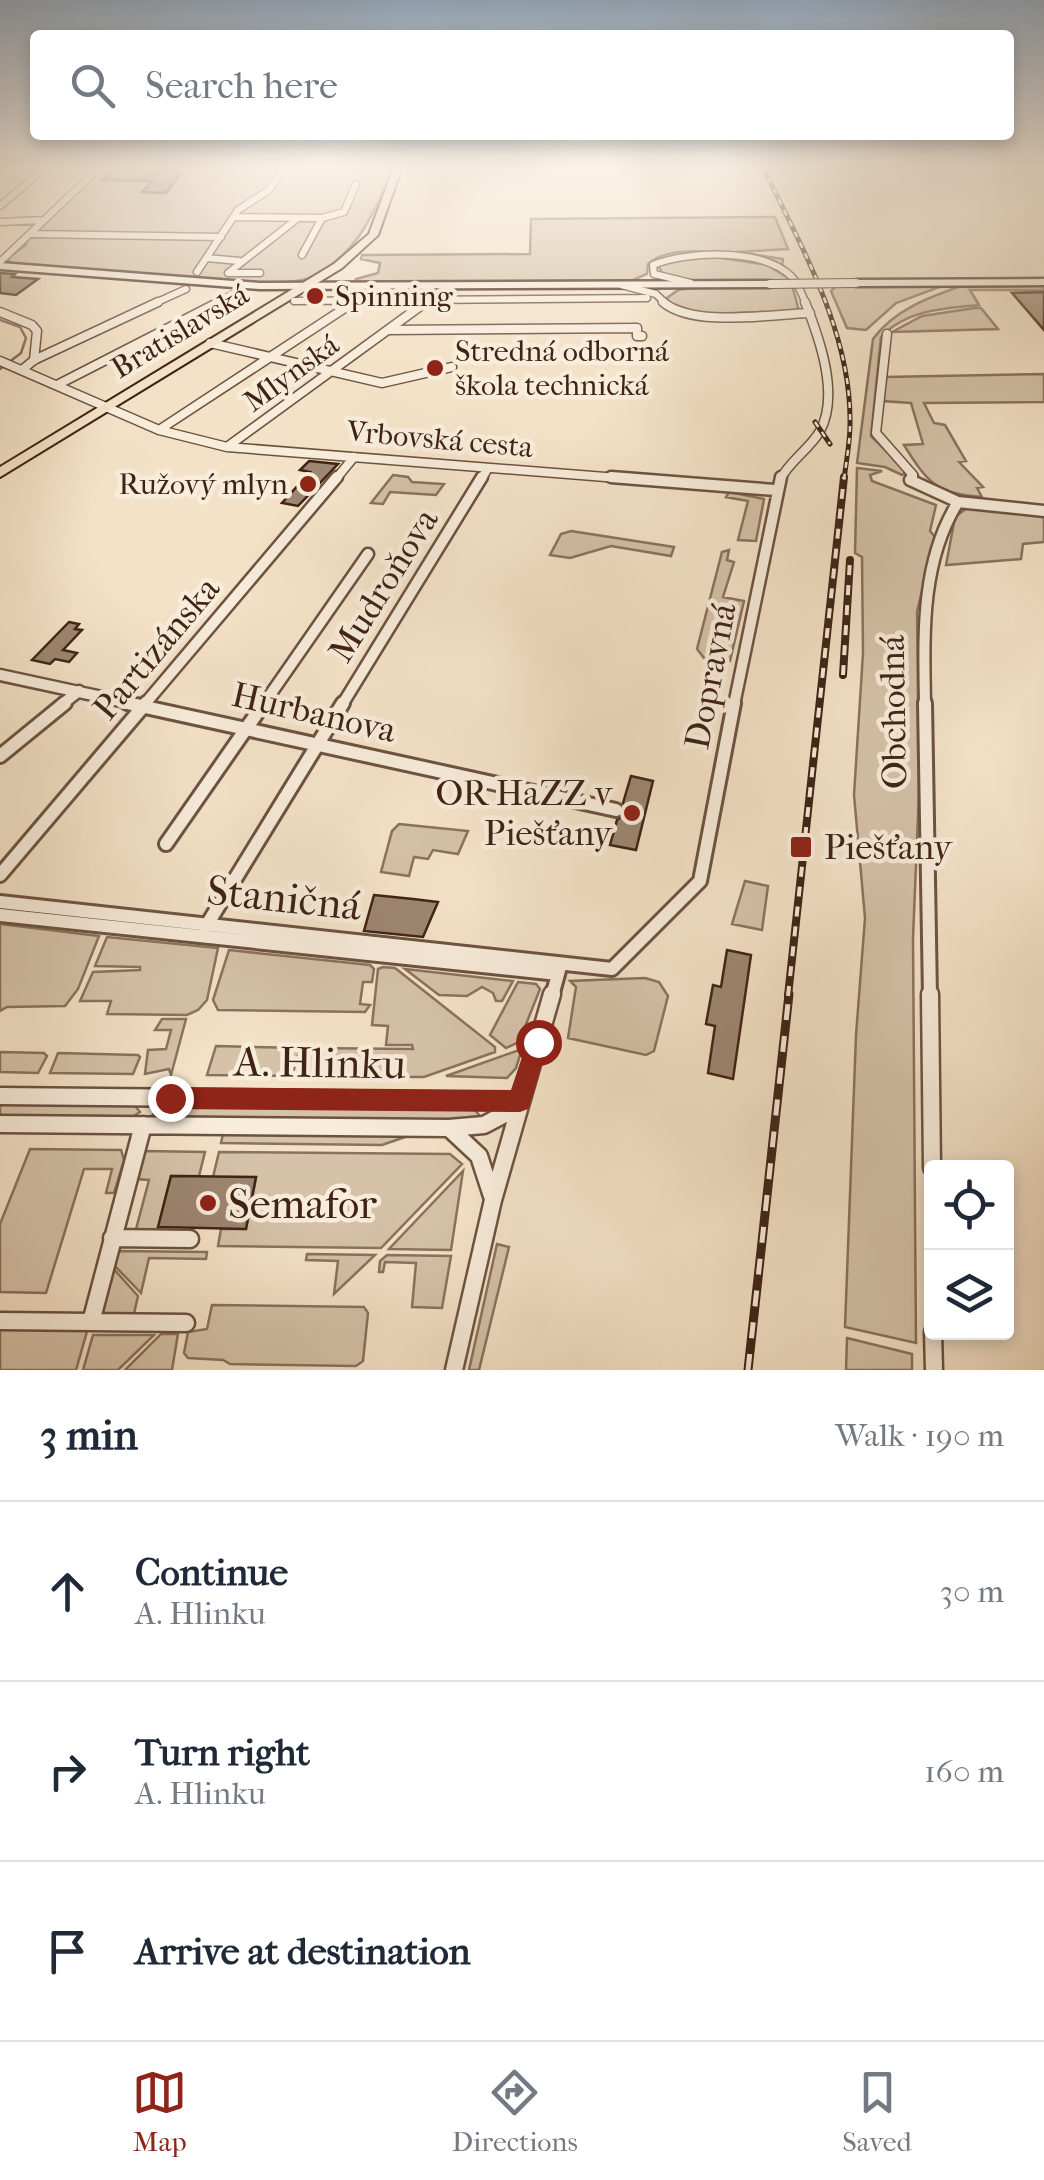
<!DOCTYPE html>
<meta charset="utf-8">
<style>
:root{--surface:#fff;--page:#f2f2f3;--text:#1f2937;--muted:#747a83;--line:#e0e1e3;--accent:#8f2418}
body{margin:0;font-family:"IM FELL French Canon",serif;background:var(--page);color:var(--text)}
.controls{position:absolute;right:30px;bottom:30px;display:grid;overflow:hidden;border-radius:10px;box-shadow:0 5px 15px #0003}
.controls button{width:90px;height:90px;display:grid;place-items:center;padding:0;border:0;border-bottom:2px solid var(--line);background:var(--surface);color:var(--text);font:50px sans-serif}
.stop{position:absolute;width:30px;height:30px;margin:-22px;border:8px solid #8f2418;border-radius:50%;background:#fff}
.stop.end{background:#8f2418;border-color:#fff;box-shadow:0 2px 10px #0008}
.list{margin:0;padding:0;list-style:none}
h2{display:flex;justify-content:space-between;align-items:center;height:130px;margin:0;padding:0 40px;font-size:42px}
h2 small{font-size:32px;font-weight:400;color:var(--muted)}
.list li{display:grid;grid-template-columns:65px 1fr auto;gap:30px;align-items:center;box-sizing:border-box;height:180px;padding:0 40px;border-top:2px solid var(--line)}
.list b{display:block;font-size:38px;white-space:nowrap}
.list p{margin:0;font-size:32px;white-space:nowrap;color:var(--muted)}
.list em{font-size:32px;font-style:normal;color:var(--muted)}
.icon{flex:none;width:55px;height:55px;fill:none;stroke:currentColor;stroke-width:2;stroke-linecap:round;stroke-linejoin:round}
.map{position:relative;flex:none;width:1044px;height:1370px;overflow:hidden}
.search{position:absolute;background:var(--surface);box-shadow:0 5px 15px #0003;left:30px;right:30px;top:30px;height:110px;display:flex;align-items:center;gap:25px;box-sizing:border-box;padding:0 35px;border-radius:10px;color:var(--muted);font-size:38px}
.sheet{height:670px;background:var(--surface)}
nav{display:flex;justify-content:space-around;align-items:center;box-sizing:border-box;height:140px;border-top:2px solid var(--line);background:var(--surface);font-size:28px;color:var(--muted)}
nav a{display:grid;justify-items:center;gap:5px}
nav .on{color:var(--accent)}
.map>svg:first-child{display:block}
.green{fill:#d5c2a9;stroke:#8a725e;stroke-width:2.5}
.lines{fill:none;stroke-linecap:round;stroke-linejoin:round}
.stream{stroke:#866f5b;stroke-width:2.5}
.building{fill:#9d8672;stroke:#3f2314;stroke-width:2.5}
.minor-far4-casing{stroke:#6c5341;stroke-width:9}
.minor-far3-casing{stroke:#6c5341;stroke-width:11}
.minor-far2-casing{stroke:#6c5341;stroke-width:15}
.minor-far1-casing{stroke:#6c5341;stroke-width:18}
.minor-casing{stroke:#6c5341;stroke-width:21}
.secondary-casing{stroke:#3f2314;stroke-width:5}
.primary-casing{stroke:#3f2314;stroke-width:4}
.minor-far4{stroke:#f8ecdb;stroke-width:6}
.minor-far3{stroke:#f8ecdb;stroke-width:8}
.minor-far2{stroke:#f8ecdb;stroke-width:10}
.minor-far1{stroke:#f8ecdb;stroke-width:12}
.minor{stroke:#f8ecdb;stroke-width:16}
.secondary{fill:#f8ecdb;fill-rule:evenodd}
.primary{fill:#f4e2c8;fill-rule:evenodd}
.rail-far2-casing{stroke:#3f2314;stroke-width:5}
.rail-far1-casing{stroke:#3f2314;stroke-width:8}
.rail-casing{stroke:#3f2314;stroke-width:9}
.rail-far2{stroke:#f8ecdb;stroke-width:2.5;stroke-dasharray:6;stroke-linecap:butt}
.rail-far1{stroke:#f8ecdb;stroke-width:4;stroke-dasharray:10;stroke-linecap:butt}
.rail{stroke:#f8ecdb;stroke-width:5;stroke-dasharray:16;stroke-linecap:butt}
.secondary-bridge-casing{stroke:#3f2314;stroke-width:10;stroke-linecap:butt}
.secondary-bridge{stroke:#f8ecdb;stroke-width:8}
.route{fill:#8f2418}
.poi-dot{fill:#8f2418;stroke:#f8ecdb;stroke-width:4}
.labels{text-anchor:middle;stroke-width:9;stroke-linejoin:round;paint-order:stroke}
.far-poi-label{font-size:30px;fill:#3f2314;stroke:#f8ecdb;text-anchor:start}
.far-street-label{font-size:30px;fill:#3f2314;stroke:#f8ecdb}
.street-label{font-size:35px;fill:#3f2314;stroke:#f8ecdb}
.poi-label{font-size:35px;fill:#3f2314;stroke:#f8ecdb;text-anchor:end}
.near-street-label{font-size:42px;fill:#3f2314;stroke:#f8ecdb}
.near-poi-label{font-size:42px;fill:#3f2314;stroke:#f8ecdb;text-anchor:start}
</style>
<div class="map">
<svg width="1044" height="1370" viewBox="0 0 1044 1370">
<rect width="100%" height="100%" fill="#f4e2c8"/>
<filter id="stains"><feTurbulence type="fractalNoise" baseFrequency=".002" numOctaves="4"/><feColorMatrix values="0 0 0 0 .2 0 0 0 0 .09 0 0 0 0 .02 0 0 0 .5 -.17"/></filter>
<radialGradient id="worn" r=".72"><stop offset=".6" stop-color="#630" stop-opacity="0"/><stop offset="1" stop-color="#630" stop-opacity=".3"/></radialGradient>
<path class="green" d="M104,167H394C374,212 360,251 314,276C281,295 65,268 14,264L6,259L26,245L28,238Z
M775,217L788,249L737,252L783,259L782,267C747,258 678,238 648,264L647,274L633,280L355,283L356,279L378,273L380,263L361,259L362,255L530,254L531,219Z
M708,256L767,265L793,281H691L663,274L658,266L663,261Z
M792,285L799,311L702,314L669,303L667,298L678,290L693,288Z
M964,285H1044V290H970L979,305C944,308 906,310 881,337L871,436L907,471L902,475L885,467L857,463L873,339C895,309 930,297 964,285Z
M836,286H942L896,303L866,330L847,328L831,291Z
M975,308H981L998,329L892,332L922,316Z
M1044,374V402L924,403L934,423L945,425L966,461L959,462L983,487L977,488L982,497C936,494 927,482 904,445L923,444L911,403L882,401L884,377Z
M857,468L882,471L870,475L872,481L936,505L930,531L935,537L917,612L919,791L913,939L916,1343L845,1327L856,1035L865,918L854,795L863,653L862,557L855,553Z
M393,475L408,477L412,482L444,484L436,495L390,492L383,504L371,503Z
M729,492L764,499L756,541L738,540L748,501L726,497Z
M967,508L1044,514V542L1023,544L1021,559L946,565L955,517Z
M571,531L674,547L671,556L611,546L570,558L550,555L561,534Z
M729,550L727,560L734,562L723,597L744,601L730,661L704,658L697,649L722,552Z
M399,824L468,831L458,854L433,850L428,859L414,857L409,876L381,872L392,831Z
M745,881L768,886L762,930L732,924Z
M0,924L99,936L78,989L65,1006L7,1007L0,1011Z
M107,937L218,948L207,1000L198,1010L187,1015L107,1014L111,1001H80L93,972L140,970V967L95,966Z
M229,950L370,965L374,969L372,982H363L360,1004L370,1005L365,1012L218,1010L213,1000Z
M383,967L395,968L495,1047V1052L424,1077L304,1076L306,1048L413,1049L412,1045H386L388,1026L372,1025L378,969Z
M405,969L513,981L502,1001H496L493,993L482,987L467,996L439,995Z
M645,978L659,982L668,996L654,1051L646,1055L568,1038L576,987L570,981Z
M518,982L536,984L540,989L519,1042L506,1048L490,1035Z
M162,1019H186L171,1075L169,1069L145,1074L148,1050L166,1049L171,1030H155Z
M216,1046L300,1048L292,1076L207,1075Z
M522,1049L516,1068L507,1078L446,1076Z
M0,1052L44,1053L47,1056L38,1073L0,1072Z
M58,1053L138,1055L140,1057L133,1074L50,1073Z
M0,1104L135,1106L140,1112L132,1117L0,1116Z
M159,1105L474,1109L480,1116L473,1121H431L152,1116Z
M223,1134L408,1136L382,1145L221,1143Z
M30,1149L121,1150L124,1160L114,1193H106L112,1169H84L46,1293L0,1292V1224Z
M145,1151L205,1152L199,1176H171L157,1233H135L149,1180L135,1179Z
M219,1152L450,1154L462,1164L381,1248L218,1246L221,1229H246L256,1178L213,1177Z
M463,1171L451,1250L389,1249Z
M497,1244L509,1247L479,1370H469Z
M115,1251L207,1252L206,1259L149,1258L141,1293L112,1263Z
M307,1254L375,1255L334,1294L338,1261L306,1260Z
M387,1255L451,1256L442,1308L412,1307L416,1263L385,1262L383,1272H379L380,1261Z
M111,1266L138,1296L133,1318H97Z
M212,1305L364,1307L368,1313L363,1361L356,1366L230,1364L223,1360L188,1358L184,1353L188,1332L207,1329Z
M0,1327L88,1328L76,1370H0Z
M161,1334H178L172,1370H125Z
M93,1335H154L118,1370H83Z
M847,1338L912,1354V1370H846Z"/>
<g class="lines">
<path class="stream" d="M0,320L20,327L26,338L21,353L0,369"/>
</g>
<path class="building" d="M114,169L165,170H183L166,193L142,192L152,181L102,180Z
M0,273L15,274L12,277L38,279L16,295L0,293Z
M1044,292V330L1012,293Z
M309,461L338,464L298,506L282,503L310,472L300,470Z
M69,622L79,624L75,629L82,630L63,650L77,653L69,662L55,659L50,664L32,660Z
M631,776L653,781L636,850L610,845L617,820L625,813L623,803Z
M374,895L413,899L438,902L423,937L364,931Z
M727,950L751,955L733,1079L708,1073L715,1026L706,1024L713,985L721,987Z
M171,1176L256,1177L246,1229L158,1227Z"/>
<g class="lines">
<defs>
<path id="minor-far4" d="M0,206L46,167
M234,217L322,218
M0,222L44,220
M31,234L221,237
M302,255L322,218L344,212L356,184
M207,258L239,261
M0,262L100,167
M197,272L238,210L269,190L285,167
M260,273H228L298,218
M654,274L691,283
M654,274L653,265C688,251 762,248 791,276C799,284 802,295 806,304
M621,285L656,294L666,304
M294,301L647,298H640
M153,304L186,289
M214,304L236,293
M350,304L355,301
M423,304L429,300"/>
<path id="minor-far3" d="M663,302C693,328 771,314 810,313
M0,312L32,325L37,331L34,360
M389,330L637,328V336H642
M887,334L876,433L913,475L910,480
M210,343L382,383L452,367
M0,361L159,430L227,447L643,480
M22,370L34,360L158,302
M57,385L219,302
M159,430L354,302
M227,447L426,302
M335,480L354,457
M481,480L488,468
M780,480C789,461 810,449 820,431C840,395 819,337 805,302"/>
<path id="minor-far2" d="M611,477L775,490
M912,477L910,480L958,502L1044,511
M0,675L139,705
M61,705L79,691
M144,705L337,477
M263,705L368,554
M342,705L482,477
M734,705L781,477
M925,705C924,637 920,563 958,502"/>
<path id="minor-far1" d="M127,703L616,810
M925,703L930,996
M0,756L65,703
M166,844L264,703
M0,875L146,703
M0,902L612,969L700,881L734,703
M0,915L558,974
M205,928L343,703
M552,996L560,967"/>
<path id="minor" d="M930,994L932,1168
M0,1096L519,1101
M0,1124L449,1128L484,1125L518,1107
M449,1128L479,1156L492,1196
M112,1238L190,1239
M0,1321L91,1322L143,1125
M91,1322L186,1323
M933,1332L934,1370
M454,1370L493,1200L552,994"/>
<path id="secondary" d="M0,263L259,283L770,281L774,284L770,287L259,289L0,269Z
M1044,279V285L856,286L852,283L856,280Z"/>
<path id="primary" d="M394,167H402L378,235L342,268L0,477V467L334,264L369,234Z"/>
</defs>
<use href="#minor-far4" class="minor-far4-casing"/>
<use href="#minor-far3" class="minor-far3-casing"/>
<use href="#minor-far2" class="minor-far2-casing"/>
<use href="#minor-far1" class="minor-far1-casing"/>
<use href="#minor" class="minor-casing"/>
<use href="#secondary" class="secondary-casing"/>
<use href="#primary" class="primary-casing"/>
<use href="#minor-far4" class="minor-far4"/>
<use href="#minor-far3" class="minor-far3"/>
<use href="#minor-far2" class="minor-far2"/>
<use href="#minor-far1" class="minor-far1"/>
<use href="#minor" class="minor"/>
<use href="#secondary" class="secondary"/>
<use href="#primary" class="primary"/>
<defs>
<path id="rail-far2" d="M763,167C801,247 852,333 850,425C850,443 846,462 844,480
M815,422L830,444"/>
<path id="rail-far1" d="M843,675L850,560
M788,996L844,477"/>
<path id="rail" d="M748,1370L789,994"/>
</defs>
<use href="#rail-far2" class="rail-far2-casing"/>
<use href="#rail-far1" class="rail-far1-casing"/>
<use href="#rail" class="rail-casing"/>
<use href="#rail-far2" class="rail-far2"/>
<use href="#rail-far1" class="rail-far1"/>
<use href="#rail" class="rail"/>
<defs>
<path id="secondary-bridge" d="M770,284L856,283"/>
</defs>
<use href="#secondary-bridge" class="secondary-bridge-casing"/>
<use href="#secondary-bridge" class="secondary-bridge"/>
</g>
<linearGradient id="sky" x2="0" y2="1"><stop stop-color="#94acc3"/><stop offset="0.47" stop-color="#faf2e6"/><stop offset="1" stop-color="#faf2e6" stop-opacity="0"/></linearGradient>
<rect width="1044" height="359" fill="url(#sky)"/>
<path class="route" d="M538,1032L546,1035L549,1042L531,1101L528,1109L520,1112L170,1109L162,1106L158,1098L162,1091L170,1087L511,1090L527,1042L530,1035Z"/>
<g class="poi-dot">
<circle cx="315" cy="296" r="10"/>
<circle cx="435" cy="368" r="10"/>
<circle cx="308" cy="484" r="10"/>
<circle cx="632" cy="813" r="10"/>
<rect x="789" y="835" width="24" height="24" rx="5"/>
<circle cx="208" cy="1203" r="10"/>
</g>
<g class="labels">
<g class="far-poi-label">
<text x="335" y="306">Spinning</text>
<text x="455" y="361">Stredná odborná<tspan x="455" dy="34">škola technická</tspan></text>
<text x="288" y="494" text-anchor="end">Ružový mlyn</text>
</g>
<g class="far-street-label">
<text transform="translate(180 331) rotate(-31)" y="10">Bratislavská</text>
<text transform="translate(291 373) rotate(-36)" y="10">Mlynská</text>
<text transform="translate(440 439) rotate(5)" y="10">Vrbovská cesta</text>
</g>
<g class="street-label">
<text transform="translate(383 585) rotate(-58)" y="12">Mudroňova</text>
<text transform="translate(156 648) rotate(-50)" y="12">Partizánska</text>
<text transform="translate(710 676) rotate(-79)" y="12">Dopravná</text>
<text transform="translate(314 712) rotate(13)" y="12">Hurbanova</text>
<text transform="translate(893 712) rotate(-91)" y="12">Obchodná</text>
</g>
<g class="poi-label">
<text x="612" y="805">OR HaZZ v<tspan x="612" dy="40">Piešťany</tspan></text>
<text x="824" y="859" text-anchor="start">Piešťany</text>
</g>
<g class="near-street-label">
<text transform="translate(284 897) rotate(6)" y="15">Staničná</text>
<text transform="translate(320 1062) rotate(1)" y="15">A. Hlinku</text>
</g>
<g class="near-poi-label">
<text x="228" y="1218">Semafor</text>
</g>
</g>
<rect width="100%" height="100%" filter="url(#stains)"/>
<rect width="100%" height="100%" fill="url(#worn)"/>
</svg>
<div class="controls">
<button><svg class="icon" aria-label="locate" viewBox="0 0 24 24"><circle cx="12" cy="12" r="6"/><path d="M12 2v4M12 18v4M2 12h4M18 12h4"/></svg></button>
<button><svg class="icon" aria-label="layers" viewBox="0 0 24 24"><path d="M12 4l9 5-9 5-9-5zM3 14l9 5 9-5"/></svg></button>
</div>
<div class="stop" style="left:538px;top:1042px"></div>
<div class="stop end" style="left:170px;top:1098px"></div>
<div class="search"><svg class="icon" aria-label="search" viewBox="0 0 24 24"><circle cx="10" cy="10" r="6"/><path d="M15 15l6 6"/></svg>Search here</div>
</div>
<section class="sheet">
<h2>3 min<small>Walk · 190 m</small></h2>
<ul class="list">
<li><svg class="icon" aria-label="ahead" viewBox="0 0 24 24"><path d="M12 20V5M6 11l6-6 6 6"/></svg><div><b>Continue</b><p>A. Hlinku</p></div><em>30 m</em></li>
<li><svg class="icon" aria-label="right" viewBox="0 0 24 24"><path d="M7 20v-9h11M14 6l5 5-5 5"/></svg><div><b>Turn right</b><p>A. Hlinku</p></div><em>160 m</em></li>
<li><svg class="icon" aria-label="arrive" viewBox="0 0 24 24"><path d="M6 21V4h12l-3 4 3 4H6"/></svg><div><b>Arrive at destination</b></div></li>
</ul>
</section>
<nav>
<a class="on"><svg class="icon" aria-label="map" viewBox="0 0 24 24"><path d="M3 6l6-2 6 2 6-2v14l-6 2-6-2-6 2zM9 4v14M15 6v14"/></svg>Map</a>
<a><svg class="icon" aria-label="directions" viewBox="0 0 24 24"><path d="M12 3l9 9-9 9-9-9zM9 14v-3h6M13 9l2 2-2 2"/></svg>Directions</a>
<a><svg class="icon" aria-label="saved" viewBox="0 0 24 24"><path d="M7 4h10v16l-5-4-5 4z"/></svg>Saved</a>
</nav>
